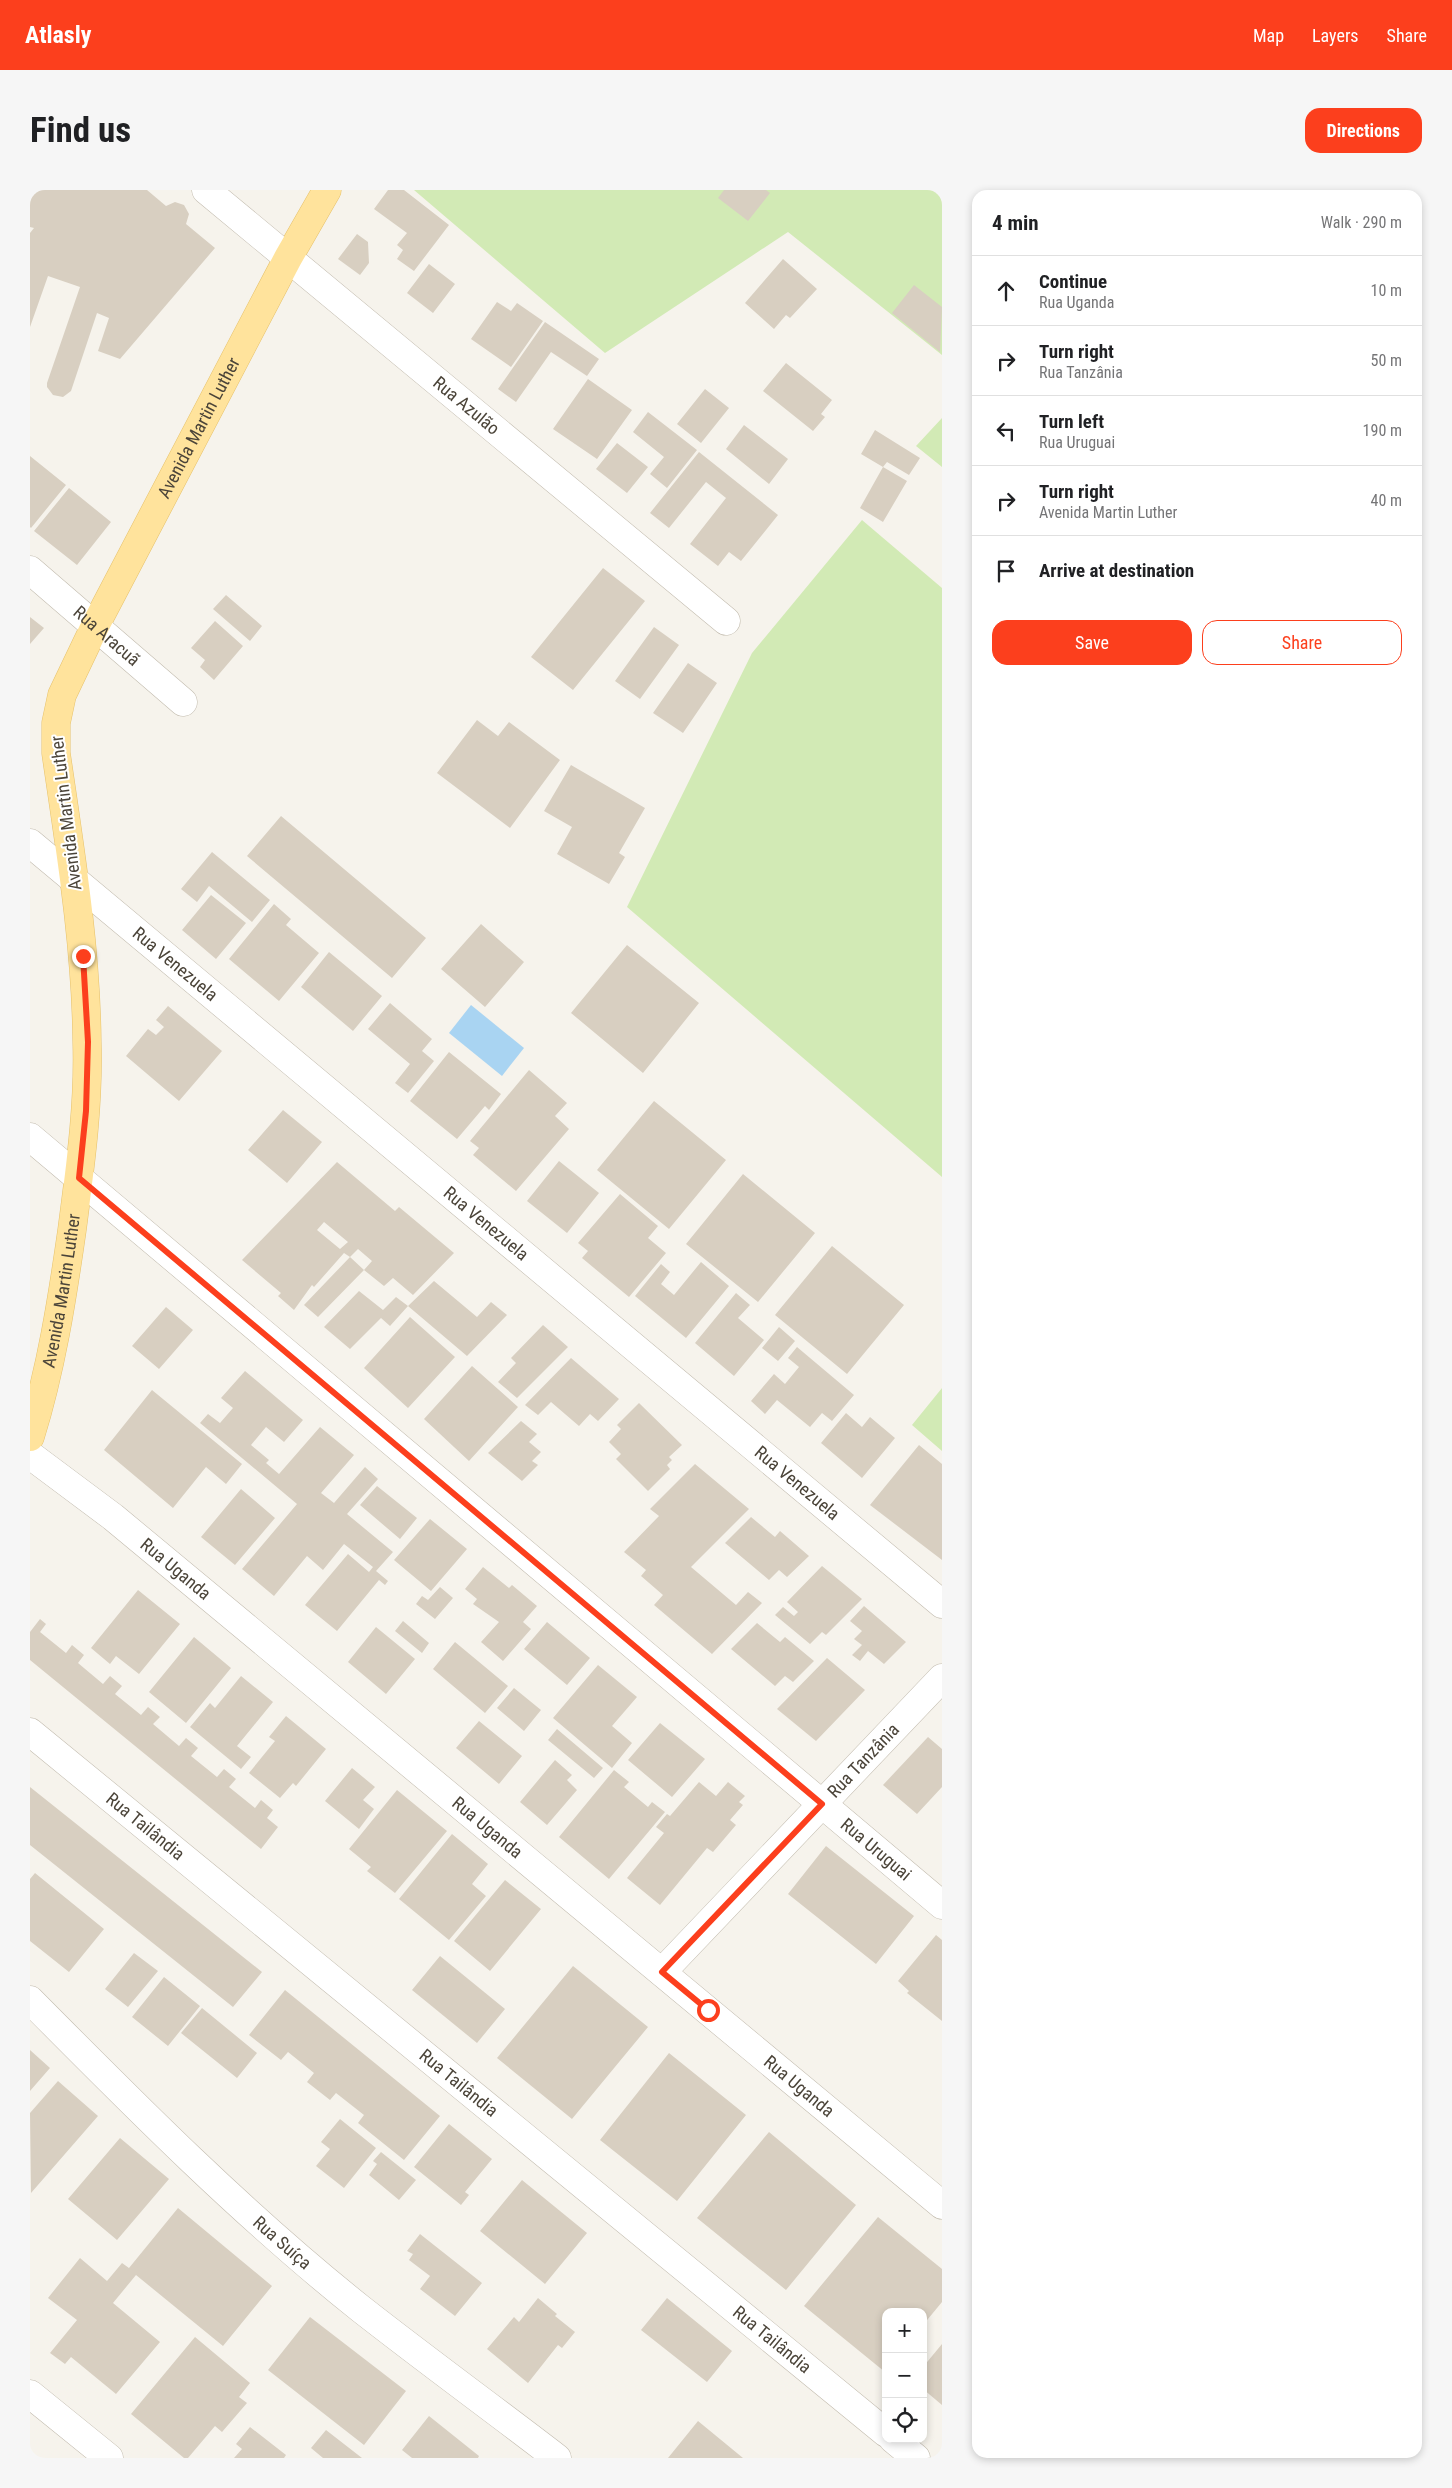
<!DOCTYPE html>
<meta charset="utf-8">
<style>
:root{--surface:#fff;--page:#f6f6f6;--text:#202124;--muted:#757577;--line:#e0e0e0;--accent:#fc3f1d}
body{margin:0;font-family:"Roboto Condensed",sans-serif;background:var(--page);color:var(--text)}
.controls{position:absolute;right:15px;bottom:15px;display:grid;overflow:hidden;border-radius:10px;box-shadow:0 2px 8px #0003}
.controls button{width:45px;height:45px;display:grid;place-items:center;padding:0;border:0;border-bottom:1px solid var(--line);background:var(--surface);color:var(--text);font:25px sans-serif}
.stop{position:absolute;width:15px;height:15px;margin:-11px;border:4px solid #fc3f1d;border-radius:50%;background:#fff}
.stop.end{background:#fc3f1d;border-color:#fff;box-shadow:0 1px 5px #0008}
.list{margin:0;padding:0;list-style:none}
h2{display:flex;justify-content:space-between;align-items:center;height:65px;margin:0;padding:0 20px;font-size:21px}
h2 small{font-size:16px;font-weight:400;color:var(--muted)}
.list li{display:grid;grid-template-columns:32px 1fr auto;gap:15px;align-items:center;box-sizing:border-box;height:70px;padding:0 20px;border-top:1px solid var(--line)}
.list b{display:block;font-size:19px;white-space:nowrap}
.list p{margin:0;font-size:16px;white-space:nowrap;color:var(--muted)}
.list em{font-size:16px;font-style:normal;color:var(--muted)}
.actions{display:flex;gap:10px;padding:15px 20px}
.actions a{flex:1;padding:11px 0;border:1px solid var(--accent);border-radius:15px;text-align:center;font-size:18px;color:var(--accent)}
.actions .main{background:var(--accent);color:#fff}
.icon{flex:none;width:28px;height:28px;fill:none;stroke:currentColor;stroke-width:2;stroke-linecap:round;stroke-linejoin:round}
.map{position:relative;flex:none;width:912px;height:2268px;overflow:hidden;border-radius:15px}
header{display:flex;align-items:center;gap:30px;box-sizing:border-box;height:70px;padding:0 25px;background:var(--accent);color:#fff}
header strong{font-size:24px}
nav{display:flex;gap:28px;margin-inline-start:auto;font-size:18px}
.intro{display:flex;align-items:center;justify-content:space-between;box-sizing:border-box;height:120px;padding:0 30px}
h1{margin:0;font-size:35px}
.button{padding:12px 22px;border-radius:15px;background:var(--accent);color:#fff;font-size:18px;font-weight:700}
main{display:flex;gap:30px;padding:0 30px}
aside{flex:1;background:var(--surface);border-radius:15px;box-shadow:0 2px 8px #0003}
.map>svg:first-child{display:block}
.green{fill:#d2eab5}
.water{fill:#a9d4f2}
.building{fill:#d8cfc1;fill-rule:evenodd}
.lines{fill:none;stroke-linecap:round;stroke-linejoin:round}
.minor-casing{stroke:#c2bbae;stroke-width:29}
.major-casing{stroke:#e6c16a;stroke-width:29}
.minor{stroke:#fff;stroke-width:28}
.major{stroke:#ffe39c;stroke-width:28}
.route{stroke:#fc3f1d;stroke-width:6}
.labels{text-anchor:middle;stroke-width:4;stroke-linejoin:round;paint-order:stroke}
.street-label{font-size:18px;fill:#4b4439;stroke:#fff}
</style>
<header>
<strong>Atlasly</strong>
<nav><a>Map</a><a>Layers</a><a>Share</a></nav>
</header>
<div class="intro"><h1>Find us</h1><a class="button">Directions</a></div>
<main>
<div class="map">
<svg width="912" height="2268" viewBox="0 0 912 2268">
<rect width="100%" height="100%" fill="#f6f3ec"/>
<path class="green" d="M384,0H912V165L758,42L575,163Z
M912,228V277L886,256Z
M832,330L912,398V987L597,717L722,463Z
M912,1198V1261L882,1235Z"/>
<path class="water" d="M441,815L494,858L472,886L419,843Z"/>
<path class="building" d="M0,0H117L136,16L145,12L154,15L159,24L156,34L185,58L90,169L68,161L79,128L67,123L41,201L33,207L23,205L17,197V193L50,97L18,86L0,137V43L4,38L0,37Z
M358,0H374L419,35L384,81L367,69L373,60L367,55L377,43L344,19Z
M694,0H736L740,3L718,31L688,8Z
M327,44L338,52L339,73L330,85L308,69Z
M753,69L787,99L760,128L756,125L744,139L715,113Z
M399,74L425,94L403,123L377,103Z
M884,95L912,117L910,162L862,123Z
M467,112L481,121L487,113L513,131L481,177L441,149Z
M515,132L569,169L557,186L521,162L486,212L468,199Z
M756,173L802,210L791,224L795,227L783,241L733,201Z
M558,189L602,220L567,269L523,239Z
M675,199L699,218L671,253L647,234Z
M618,222L667,260L637,298L620,284L634,267L603,242Z
M714,235L758,269L739,294L696,259Z
M845,240L890,268L879,285L857,272L853,277L831,264Z
M587,253L618,277L597,303L566,279Z
M669,262L748,325L711,371L699,362L688,376L660,354L696,308L676,292L639,338L620,323Z
M0,266L36,295L1,338L0,337Z
M853,277L877,291L853,332L830,318Z
M39,298L81,332L47,375L4,341Z
M573,378L615,411L543,500L501,467Z
M196,405L232,436L220,451L183,419Z
M0,427L14,438L0,454Z
M185,431L213,456L184,490L170,477L175,470L161,458Z
M624,437L649,455L610,509L585,491Z
M658,473L687,493L653,543L623,523Z
M447,530L468,546L479,532L530,570L480,638L407,583Z
M541,575L615,618L589,663L595,667L579,694L527,664L542,637L514,621Z
M251,626L396,748L362,788L217,666Z
M182,662L240,710L222,732L179,696L167,712L151,699Z
M181,705L216,733L186,769L152,740Z
M244,714L261,729L256,735L289,763L249,811L199,769Z
M451,734L494,772L455,817L411,779Z
M597,755L669,813L613,883L541,823Z
M299,762L352,806L323,841L271,797Z
M360,813L402,849L392,861L404,871L378,903L365,893L380,874L338,839Z
M138,816L192,861L149,911L96,866L118,839L126,845L134,837L126,830Z
M419,862L471,904L459,920L455,916L427,949L380,911Z
M499,880L537,913L525,926L539,939L486,1001L443,965L449,958L440,951Z
M624,911L696,970L639,1039L567,980Z
M253,920L292,952L257,993L218,960Z
M529,971L569,1003L537,1043L497,1011Z
M307,972L365,1021L369,1017L424,1063L383,1105L363,1088L354,1096L334,1080L342,1071L328,1059L320,1067L314,1063L284,1097L282,1095L264,1120L248,1106L251,1103L212,1070ZM294,1032L318,1052L310,1059L287,1040Z
M713,984L785,1043L728,1112L656,1054Z
M590,1004L628,1036L618,1048L636,1063L599,1107L552,1068L558,1061L548,1053Z
M802,1056L874,1115L817,1184L745,1125Z
M320,1067L334,1080L288,1127L274,1115Z
M671,1072L699,1096L656,1148L605,1106L631,1074L640,1082L631,1094L644,1105Z
M404,1091L447,1127L461,1112L477,1125L437,1166L378,1116Z
M329,1101L353,1120L366,1107L378,1116L360,1136L351,1128L320,1159L294,1137Z
M706,1103L720,1115L708,1128L734,1150L704,1186L665,1153Z
M136,1117L163,1140L129,1179L102,1156Z
M380,1127L425,1167L378,1218L334,1178Z
M513,1135L538,1157L487,1208L468,1192L486,1173L481,1168Z
M749,1137L765,1151L748,1171L732,1158Z
M767,1157L824,1205L802,1231L792,1223L780,1237L747,1210L735,1224L721,1211L744,1184L755,1194L769,1177L758,1168Z
M541,1168L589,1209L568,1231L560,1224L549,1236L521,1212L508,1225L495,1215Z
M442,1176L488,1217L439,1271L394,1229Z
M215,1181L273,1230L254,1252L236,1237L221,1255L239,1270L236,1273L249,1284L290,1237L324,1265L291,1303L304,1313L335,1277L348,1289L317,1324L363,1362L346,1381L358,1391L355,1395L349,1390L307,1441L275,1415L318,1364L339,1382L343,1377L314,1354L293,1380L277,1366L244,1406L212,1379L267,1314L170,1233L178,1224L190,1233L203,1218L191,1208Z
M122,1200L212,1274L196,1294L176,1277L143,1318L74,1260Z
M609,1213L652,1255L639,1267L642,1270L637,1275L640,1279L618,1301L586,1269L591,1264L579,1252L591,1239L587,1235Z
M816,1223L832,1237L840,1227L865,1248L832,1288L791,1253Z
M491,1231L507,1244L499,1252L511,1262L502,1271L508,1275L492,1291L458,1263Z
M889,1255L912,1274V1370L840,1315Z
M665,1274L719,1319L661,1377L706,1415L718,1402L732,1413L682,1464L624,1415L633,1405L611,1386L616,1380L594,1362L629,1326L620,1319Z
M347,1296L387,1328L370,1349L330,1315Z
M211,1299L245,1328L205,1375L171,1347Z
M721,1327L745,1347L750,1341L779,1366L757,1387L749,1380L739,1390L695,1353Z
M400,1329L437,1359L401,1401L364,1370Z
M792,1376L832,1409L796,1445L792,1442L780,1454L745,1425L753,1417L764,1426L768,1422L757,1412Z
M453,1377L479,1398L482,1395L507,1416L493,1432L501,1439L473,1471L451,1452L469,1432L443,1414L447,1409L435,1399Z
M410,1397L423,1408L405,1429L386,1414L392,1406L398,1410Z
M108,1400L150,1434L109,1484L86,1466L80,1474L61,1458Z
M834,1416L876,1452L854,1474L838,1461L830,1471L822,1465L832,1455L824,1449L832,1441L820,1431Z
M10,1429L16,1434L10,1442L36,1463L42,1455L54,1465L48,1473L73,1494L80,1486L92,1496L85,1504L111,1525L118,1517L130,1527L123,1534L149,1556L156,1548L168,1558L161,1566L187,1587L194,1579L206,1589L199,1597L225,1618L231,1610L243,1620L237,1628L248,1637L231,1659L0,1470V1442Z
M373,1431L399,1453L392,1463L365,1441Z
M517,1432L560,1468L537,1495L494,1459Z
M727,1433L750,1452L755,1447L784,1471L763,1492L755,1486L745,1496L701,1459Z
M346,1437L385,1469L356,1504L318,1472Z
M164,1447L201,1478L156,1533L119,1502Z
M425,1452L478,1496L455,1523L403,1479Z
M797,1468L835,1500L786,1551L747,1519Z
M568,1475L607,1507L582,1536L602,1553L582,1578L523,1528Z
M211,1486L243,1512L207,1556L221,1567L211,1579L160,1537L180,1513L185,1518Z
M484,1498L511,1520L494,1541L467,1518Z
M256,1526L296,1559L266,1596L263,1593L250,1608L219,1583L245,1551L239,1547Z
M449,1531L492,1566L469,1594L426,1558Z
M630,1533L675,1569L642,1607L598,1570Z
M527,1539L573,1578L564,1588L518,1550Z
M898,1547L912,1559V1597L887,1624L853,1595Z
M525,1570L542,1585L537,1590L547,1600L517,1635L490,1612Z
M322,1578L345,1597L333,1610L344,1619L329,1639L295,1611Z
M584,1580L599,1592L594,1597L618,1617L622,1612L635,1622L579,1689L529,1647Z
M669,1592L686,1606L698,1592L715,1606L709,1612L713,1615L700,1630L706,1635L683,1662L677,1658L630,1715L597,1688L634,1643L626,1637L637,1624L640,1626Z
M0,1597L232,1782L203,1817L0,1655Z
M367,1600L417,1641L365,1703L337,1681L341,1677L319,1659Z
M422,1644L458,1674L442,1694L456,1706L419,1750L369,1709Z
M796,1656L884,1726L846,1774L758,1704Z
M5,1683L74,1739L39,1782L0,1751V1689Z
M475,1690L511,1719L460,1781L424,1751Z
M906,1745L912,1750V1831L877,1803L879,1801L868,1791Z
M104,1763L128,1781L98,1817L75,1799Z
M410,1766L475,1819L447,1853L382,1800Z
M543,1776L618,1837L542,1929L467,1868Z
M134,1787L170,1816L138,1856L102,1827Z
M255,1800L410,1926L374,1970L328,1933L334,1925L306,1903L300,1910L277,1892L284,1883L258,1862L251,1870L219,1845Z
M172,1818L227,1863L207,1888L151,1843Z
M0,1860L20,1878L0,1901Z
M639,1863L716,1925L647,2011L570,1950Z
M28,1891L68,1926L1,2003L0,1923Z
M310,1929L346,1958L314,1998L286,1976L300,1959L291,1952Z
M419,1934L462,1969L435,2002L439,2005L431,2015L384,1977Z
M739,1942L826,2015L756,2100L667,2028Z
M90,1948L139,1989L87,2050L38,2009Z
M351,1962L386,1990L369,2010L339,1985L347,1974L343,1971Z
M492,1990L557,2043L515,2094L450,2041Z
M148,2018L242,2096L193,2156L106,2085L83,2113L130,2152L86,2204L41,2167L35,2174L20,2163L47,2130L18,2108L50,2068L77,2091L92,2073L99,2078Z
M848,2027L912,2079V2112L893,2135V2122H856L855,2182L774,2116Z
M390,2044L452,2093L425,2126L390,2099L400,2086L379,2070L383,2064L377,2061Z
M508,2108L527,2124L525,2126L545,2142L532,2158L528,2155L498,2193L457,2159L484,2127L489,2132Z
M637,2108L702,2161L677,2192L611,2140Z
M280,2127L376,2201L334,2255L238,2180Z
M165,2147L220,2193L209,2207L217,2213L192,2242L185,2236L158,2268H154L101,2224Z
M912,2154V2215L893,2199V2177Z
M399,2226L449,2266L448,2268H382L372,2260Z
M668,2231L713,2268H638Z
M220,2237L256,2265L254,2268H204L212,2259L206,2254Z
M296,2240L332,2268H293L281,2258Z"/>
<g class="lines">
<defs>
<g id="minor">
<path id="s1" d="M176,0L696,431"/>
<path id="s2" d="M0,380L153,512"/>
<path id="s3" d="M0,653L912,1414"/>
<path id="s4" d="M0,947L912,1715"/>
<path id="s5" d="M0,1265L83,1327L912,2015"/>
<path id="s6" d="M0,1542L856,2243"/>
<path id="s7" d="M632,1782L912,1488"/>
<path id="s8" d="M0,1810C106,1917 213,2025 331,2119C396,2170 462,2218 527,2268"/>
<path d="M0,2204L79,2268"/>
<path d="M863,2249L886,2268"/>
</g>
<g id="major">
<path id="s9" d="M0,1247C21,1180 32,1110 42,1040C50,978 59,915 57,852C56,755 40,659 26,563V533L32,505L65,436L258,68L297,0"/>
</g>
</defs>
<use href="#minor" class="minor-casing"/>
<use href="#major" class="major-casing"/>
<use href="#minor" class="minor"/>
<use href="#major" class="major"/>
</g>
<g class="lines">
<path class="route" d="M53,766L58,852L56,921L49,988L792,1614L632,1782L678,1820"/>
</g>
<g class="labels">
<g class="street-label">
<text dy="6" stroke="none"><textPath href="#s1" startOffset="338">Rua Azulão</textPath></text>
<text dy="6" stroke="none"><textPath href="#s9" startOffset="1050">Avenida Martin Luther</textPath></text>
<text dy="6" stroke="none"><textPath href="#s2" startOffset="101">Rua Aracuã</textPath></text>
<text transform="translate(36 623) rotate(-97)" y="6">Avenida Martin Luther</text>
<text dy="6" stroke="none"><textPath href="#s3" startOffset="189">Rua Venezuela</textPath></text>
<text dy="6" stroke="none"><textPath href="#s3" startOffset="594">Rua Venezuela</textPath></text>
<text dy="6" stroke="none"><textPath href="#s9" startOffset="150">Avenida Martin Luther</textPath></text>
<text dy="6" stroke="none"><textPath href="#s3" startOffset="999">Rua Venezuela</textPath></text>
<text dy="6" stroke="none"><textPath href="#s5" startOffset="185">Rua Uganda</textPath></text>
<text dy="6" stroke="none"><textPath href="#s7" startOffset="292">Rua Tanzânia</textPath></text>
<text dy="6" stroke="none"><textPath href="#s6" startOffset="149">Rua Tailândia</textPath></text>
<text dy="6" stroke="none"><textPath href="#s5" startOffset="590">Rua Uganda</textPath></text>
<text dy="6" stroke="none"><textPath href="#s4" startOffset="1106">Rua Uruguai</textPath></text>
<text dy="6" stroke="none"><textPath href="#s6" startOffset="554">Rua Tailândia</textPath></text>
<text dy="6" stroke="none"><textPath href="#s5" startOffset="995">Rua Uganda</textPath></text>
<text dy="6" stroke="none"><textPath href="#s8" startOffset="350">Rua Suíça</textPath></text>
<text dy="6" stroke="none"><textPath href="#s6" startOffset="959">Rua Tailândia</textPath></text>
</g>
</g>
</svg>
<div class="controls">
<button>+</button>
<button>−</button>
<button><svg class="icon" aria-label="locate" viewBox="0 0 24 24"><circle cx="12" cy="12" r="6"/><path d="M12 2v4M12 18v4M2 12h4M18 12h4"/></svg></button>
</div>
<div class="stop" style="left:678px;top:1820px"></div>
<div class="stop end" style="left:53px;top:766px"></div>
</div>
<aside>
<h2>4 min<small>Walk · 290 m</small></h2>
<ul class="list">
<li><svg class="icon" aria-label="ahead" viewBox="0 0 24 24"><path d="M12 20V5M6 11l6-6 6 6"/></svg><div><b>Continue</b><p>Rua Uganda</p></div><em>10 m</em></li>
<li><svg class="icon" aria-label="right" viewBox="0 0 24 24"><path d="M7 20v-9h11M14 6l5 5-5 5"/></svg><div><b>Turn right</b><p>Rua Tanzânia</p></div><em>50 m</em></li>
<li><svg class="icon" aria-label="left" viewBox="0 0 24 24"><path d="M17 20v-9H6M10 6l-5 5 5 5"/></svg><div><b>Turn left</b><p>Rua Uruguai</p></div><em>190 m</em></li>
<li><svg class="icon" aria-label="right" viewBox="0 0 24 24"><path d="M7 20v-9h11M14 6l5 5-5 5"/></svg><div><b>Turn right</b><p>Avenida Martin Luther</p></div><em>40 m</em></li>
<li><svg class="icon" aria-label="arrive" viewBox="0 0 24 24"><path d="M6 21V4h12l-3 4 3 4H6"/></svg><div><b>Arrive at destination</b></div></li>
</ul>
<div class="actions"><a class="main">Save</a><a>Share</a></div>
</aside>
</main>
